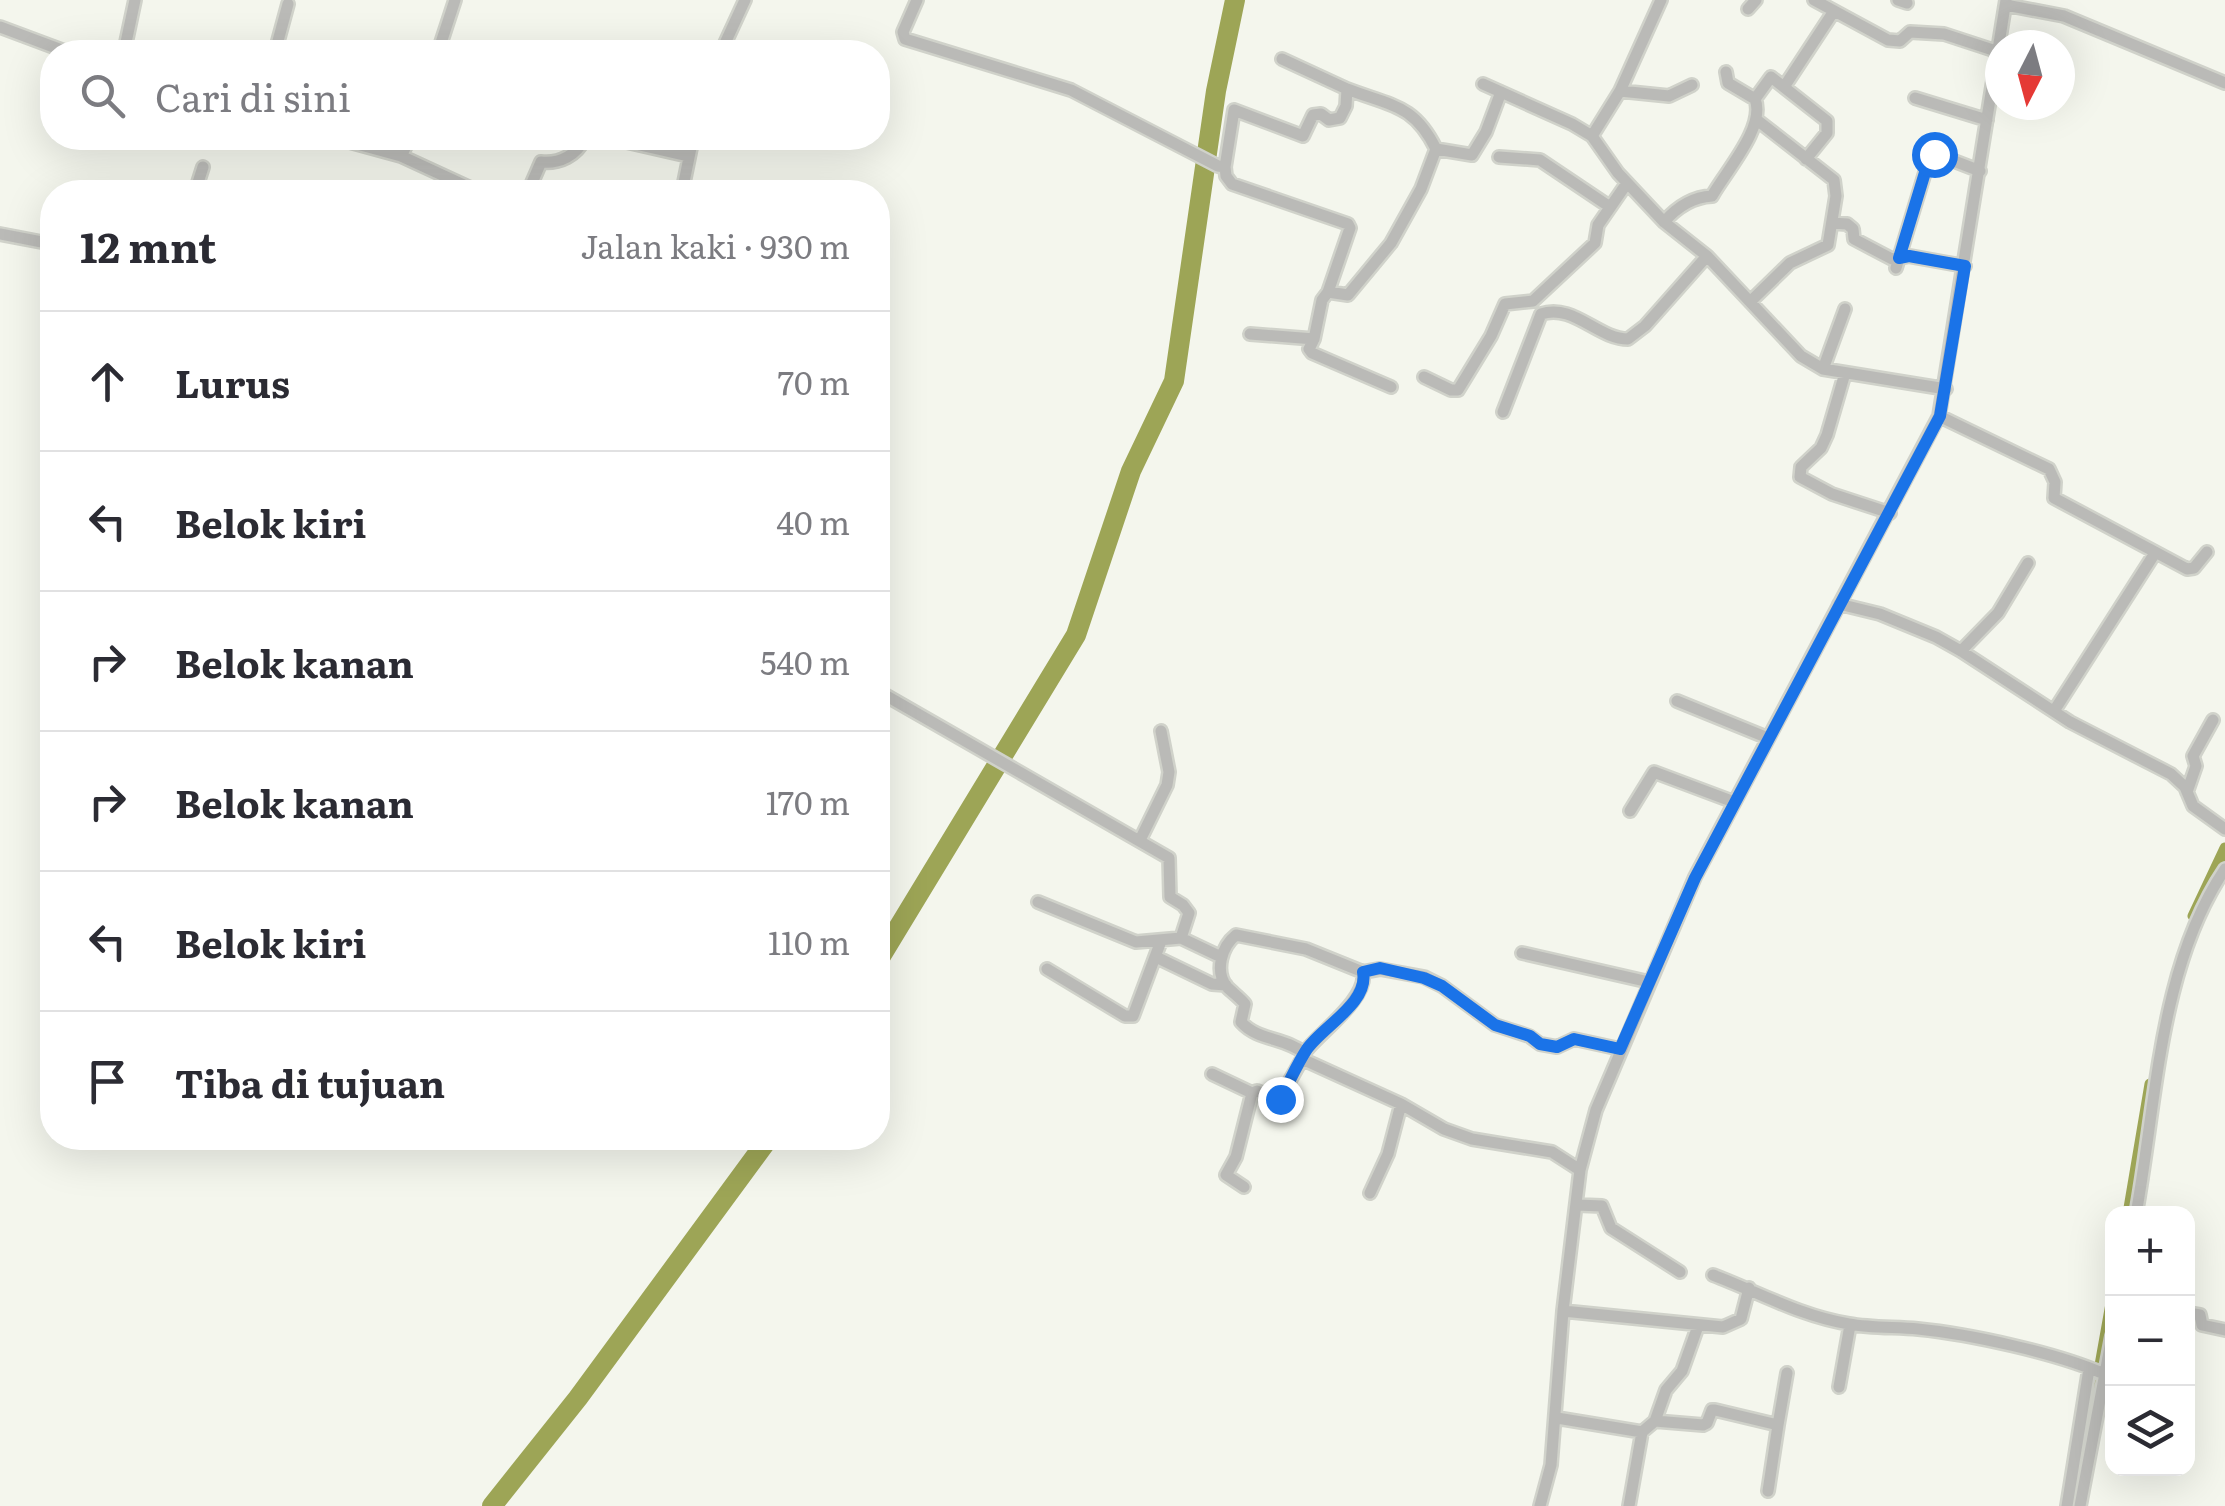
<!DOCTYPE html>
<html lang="id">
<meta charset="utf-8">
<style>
:root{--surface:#fff;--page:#f2f2f3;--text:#2b2b33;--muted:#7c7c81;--line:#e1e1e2}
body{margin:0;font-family:Literata,serif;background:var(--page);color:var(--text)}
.controls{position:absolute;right:30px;bottom:30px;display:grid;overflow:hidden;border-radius:20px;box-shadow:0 10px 40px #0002}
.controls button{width:90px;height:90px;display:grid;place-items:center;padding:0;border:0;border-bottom:2px solid var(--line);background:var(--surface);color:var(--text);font:50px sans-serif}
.compass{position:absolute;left:1985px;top:30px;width:90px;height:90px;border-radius:50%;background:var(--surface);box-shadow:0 10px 40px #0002;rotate:186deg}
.stop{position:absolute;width:30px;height:30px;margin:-22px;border:8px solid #1a73e8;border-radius:50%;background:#fff}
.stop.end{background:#1a73e8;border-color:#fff;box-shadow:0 2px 10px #0008}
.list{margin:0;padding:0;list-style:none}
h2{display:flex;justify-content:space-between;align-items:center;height:130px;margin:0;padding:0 40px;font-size:42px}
h2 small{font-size:32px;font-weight:400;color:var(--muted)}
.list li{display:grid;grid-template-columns:65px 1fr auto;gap:30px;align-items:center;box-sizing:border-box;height:140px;padding:0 40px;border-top:2px solid var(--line)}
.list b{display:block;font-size:38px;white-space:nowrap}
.list em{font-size:32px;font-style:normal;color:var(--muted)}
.icon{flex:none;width:55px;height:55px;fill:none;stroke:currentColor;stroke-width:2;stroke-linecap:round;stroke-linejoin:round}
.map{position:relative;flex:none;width:2225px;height:1506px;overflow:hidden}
.search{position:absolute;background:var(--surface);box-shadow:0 10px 40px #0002;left:40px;top:40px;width:850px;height:110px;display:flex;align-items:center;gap:25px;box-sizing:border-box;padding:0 35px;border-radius:40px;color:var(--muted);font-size:38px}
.panel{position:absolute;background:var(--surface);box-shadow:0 10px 40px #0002;left:40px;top:180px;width:850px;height:970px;border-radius:40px}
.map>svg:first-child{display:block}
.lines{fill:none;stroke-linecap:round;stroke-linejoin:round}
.canal{stroke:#9da556;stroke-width:11}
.river{stroke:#9da556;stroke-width:20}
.minor-casing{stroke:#d0d2ca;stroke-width:16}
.minor{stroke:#babab7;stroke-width:11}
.route{stroke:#1a73e8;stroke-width:12}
</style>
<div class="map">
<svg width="2225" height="1506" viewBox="0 0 2225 1506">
<rect width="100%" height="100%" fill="#f4f6ed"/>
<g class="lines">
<path class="canal" d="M2193,916L2225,848
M2128,1214L2150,1084
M2082,1466L2112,1298"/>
<path class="river" d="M878,961L1076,635L1131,471L1174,381L1216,91L1235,0
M492,1506L578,1398L769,1138"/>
<defs>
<path id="minor" d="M917,0L903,32L905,39L1071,90L1218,166L1225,167L1234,110L1303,136L1313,115L1321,114L1329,120L1340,118L1346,106L1347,89C1391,106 1414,104 1436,149
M1814,0L1888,40L1900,41L1910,32L1944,34L1999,52
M1898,0L1907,3
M2006,5L2064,16L2225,83
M1748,9L1756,0
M0,27L67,52
M124,52L135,0
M275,52L288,4
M438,52L455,0
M721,52L745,0
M1282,59L1347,89
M1726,72L1728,83L1755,99
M1483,84L1572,124L1592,136L1618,173L1664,222L1707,256L1801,356L1823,369L1946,389
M1784,87L1834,11
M1620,91L1669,96L1692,85
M1915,98L1987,120
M1592,136L1620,91L1661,0
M335,138L401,156L479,192
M609,138L688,156
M401,156L410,138
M1499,157L1540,160L1610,207
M1225,167L1226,176L1232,184L1348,224L1350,228L1328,292
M195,192L203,167
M528,192L541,162C560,164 577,155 585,138
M682,192L693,138
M1664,222C1677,207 1692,197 1712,196C1726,171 1766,127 1755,99L1771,77L1827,121V133L1806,159
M1832,223L1847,224L1853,229L1854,239L1892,259L1909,256L1965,266
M0,234L52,244
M1896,268L1930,156L1936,154L1980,171
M1751,301L1790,263L1828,245L1836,196L1834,180L1757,120
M1250,334L1314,339L1322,300L1328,292L1348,295L1391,243L1421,189L1436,149L1472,155L1486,132L1501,92
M1314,339L1309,349L1312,353L1391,387
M1823,369L1845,309
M1845,373L1827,435L1821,448L1801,467L1800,477L1832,494L1890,513
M1424,377L1451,390H1458L1491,336L1505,304L1533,301L1595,243L1598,225L1627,183
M1503,412L1541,314C1573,303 1598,339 1628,339L1645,326L1707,256
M1939,416L2049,469L2055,482L2054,498L2187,569L2194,568L2207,552
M1839,604L1880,614L1936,637L1961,651L2070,722L2171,774L2185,787L2193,806L2225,829
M1961,651L1998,613L2028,563
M878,691L1169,858L1170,897L1183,905L1189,913L1181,938
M1677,701L1768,738
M2054,711L2155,553
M2187,792L2196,766L2193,756L2213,720
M1630,811L1654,772L1734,802
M1140,840L1167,785L1169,772L1161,731
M1038,902L1136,942L1181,938L1221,957
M1522,953L1649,982
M1156,957L1212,984L1226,985
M1047,969L1125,1016H1133L1161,941
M1304,1053C1320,1032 1368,999 1363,972
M1212,1074L1252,1093L1257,1091L1279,1100L1302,1059
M1580,1170L1552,1152L1472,1139L1444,1129L1401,1104L1302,1059L1304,1053C1284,1037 1258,1041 1241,1022L1245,1004C1240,998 1233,993 1227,987C1214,971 1222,946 1236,935L1306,949L1363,972L1380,969L1424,977L1442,986L1495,1025L1529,1036L1540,1044L1557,1047L1574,1039L1620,1049
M1244,1187L1226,1175L1236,1157L1252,1093
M1370,1193L1388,1154L1401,1104
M1577,1205L1602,1206L1611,1228L1680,1272
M2136,1214C2157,1100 2159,967 2225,869
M1713,1275C1758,1292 1800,1316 1849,1324C1871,1328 1895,1327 1918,1329C1969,1334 2057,1353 2104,1374
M1563,1311L1723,1327L1741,1319L1749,1288
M2188,1313L2200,1315L2202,1325L2225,1330
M1839,1387L1850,1325
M1557,1418L1642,1432
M1655,1421L1703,1425L1707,1423L1712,1410H1715L1778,1425L1787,1373
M1768,1491L1778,1425
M1540,1506L1551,1465L1563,1311L1580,1170L1596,1110L1695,877L1939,416L2006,0
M1629,1506L1642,1432L1655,1421L1666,1390L1682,1371L1698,1326
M2067,1506L2089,1369
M2080,1506L2112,1336"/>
</defs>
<use href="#minor" class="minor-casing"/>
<use href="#minor" class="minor"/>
</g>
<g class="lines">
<path class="route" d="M1280,1099C1289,1083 1297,1064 1307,1049C1323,1026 1369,1003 1363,972L1380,968L1424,978L1442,986L1495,1025L1530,1036L1540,1044L1557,1047L1574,1039L1620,1049L1695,878L1940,416L1965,266L1909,256L1899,258L1930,156L1934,154"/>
</g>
</svg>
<div class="controls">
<button>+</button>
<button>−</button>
<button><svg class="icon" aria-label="layers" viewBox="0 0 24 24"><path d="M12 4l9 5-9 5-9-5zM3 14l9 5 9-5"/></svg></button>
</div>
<svg class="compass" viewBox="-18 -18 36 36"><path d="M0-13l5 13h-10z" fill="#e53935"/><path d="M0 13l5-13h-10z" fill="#7c7c81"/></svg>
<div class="stop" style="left:1934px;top:154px"></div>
<div class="stop end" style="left:1280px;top:1099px"></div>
<div class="search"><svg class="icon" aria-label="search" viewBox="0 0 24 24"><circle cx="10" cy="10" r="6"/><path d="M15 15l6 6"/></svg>Cari di sini</div>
<section class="panel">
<h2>12 mnt<small>Jalan kaki · 930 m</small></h2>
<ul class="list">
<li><svg class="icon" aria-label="ahead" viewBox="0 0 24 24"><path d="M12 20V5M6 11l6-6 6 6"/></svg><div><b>Lurus</b></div><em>70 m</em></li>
<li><svg class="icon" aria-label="left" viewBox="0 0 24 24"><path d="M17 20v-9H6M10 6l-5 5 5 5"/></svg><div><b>Belok kiri</b></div><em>40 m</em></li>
<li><svg class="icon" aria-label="right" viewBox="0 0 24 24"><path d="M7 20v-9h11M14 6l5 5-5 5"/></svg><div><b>Belok kanan</b></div><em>540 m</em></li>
<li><svg class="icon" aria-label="right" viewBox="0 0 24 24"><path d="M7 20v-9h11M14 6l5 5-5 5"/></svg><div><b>Belok kanan</b></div><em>170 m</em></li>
<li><svg class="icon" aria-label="left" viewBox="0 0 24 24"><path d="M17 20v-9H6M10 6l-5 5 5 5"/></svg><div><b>Belok kiri</b></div><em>110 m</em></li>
<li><svg class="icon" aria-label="arrive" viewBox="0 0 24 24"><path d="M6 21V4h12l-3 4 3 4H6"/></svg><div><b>Tiba di tujuan</b></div></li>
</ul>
</section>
</div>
